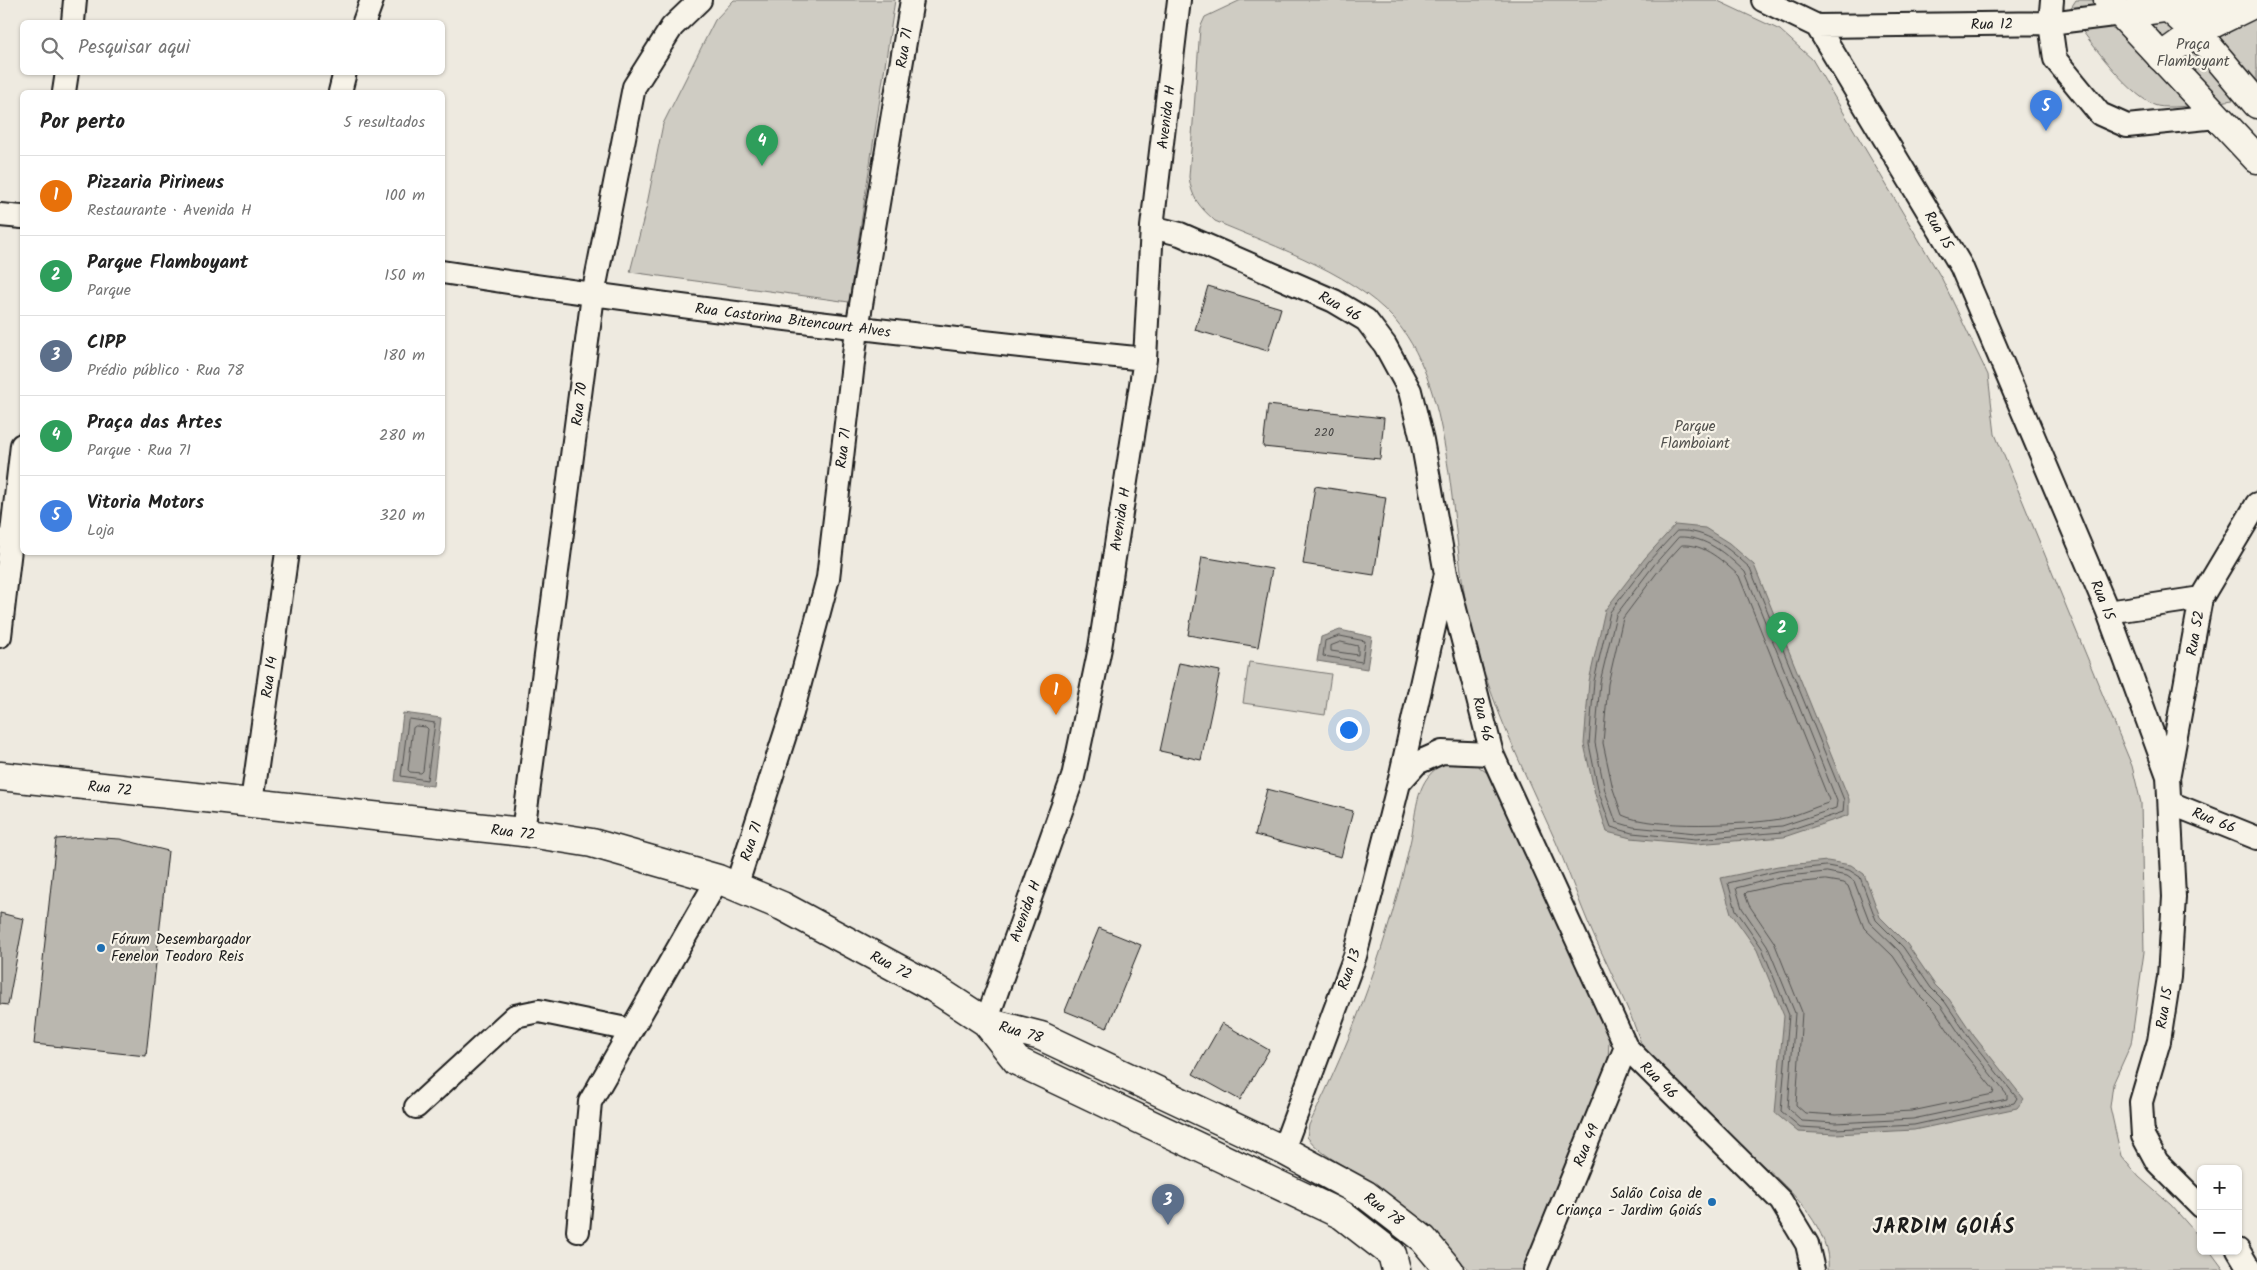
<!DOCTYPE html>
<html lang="pt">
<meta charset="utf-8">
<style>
:root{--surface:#fff;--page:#f2f2f2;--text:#222;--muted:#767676;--line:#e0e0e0;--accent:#d93025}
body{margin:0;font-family:Kalam,sans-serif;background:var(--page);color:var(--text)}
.controls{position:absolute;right:15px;bottom:15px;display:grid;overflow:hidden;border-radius:8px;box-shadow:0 1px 4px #0004}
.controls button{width:45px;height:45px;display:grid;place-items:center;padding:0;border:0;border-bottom:1px solid var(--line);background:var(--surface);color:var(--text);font:25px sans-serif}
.you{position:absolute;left:1348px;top:729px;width:18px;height:18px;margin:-12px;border:4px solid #fff;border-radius:50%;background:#1a73e8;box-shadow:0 0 0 8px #1a73e833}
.badge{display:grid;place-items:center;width:32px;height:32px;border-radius:50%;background:var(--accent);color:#fff;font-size:16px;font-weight:700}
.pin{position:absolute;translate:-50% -41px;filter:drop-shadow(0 1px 2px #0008)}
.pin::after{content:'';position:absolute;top:26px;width:18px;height:15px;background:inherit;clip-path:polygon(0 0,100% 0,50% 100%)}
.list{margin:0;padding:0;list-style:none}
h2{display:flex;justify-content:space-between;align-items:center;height:65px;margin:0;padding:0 20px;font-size:21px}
h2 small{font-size:16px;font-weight:400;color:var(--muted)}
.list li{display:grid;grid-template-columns:32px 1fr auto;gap:15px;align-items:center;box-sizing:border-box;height:80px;padding:0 20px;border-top:1px solid var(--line)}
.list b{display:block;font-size:19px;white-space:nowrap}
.list p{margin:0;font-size:16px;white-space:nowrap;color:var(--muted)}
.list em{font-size:16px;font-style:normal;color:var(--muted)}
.icon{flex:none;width:28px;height:28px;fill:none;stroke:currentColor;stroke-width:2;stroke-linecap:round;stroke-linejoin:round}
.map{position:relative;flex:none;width:2257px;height:1270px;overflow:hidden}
.search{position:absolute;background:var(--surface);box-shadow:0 1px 4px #0004;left:20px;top:20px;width:425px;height:55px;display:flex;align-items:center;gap:12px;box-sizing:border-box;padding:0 18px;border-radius:8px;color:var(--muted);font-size:19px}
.panel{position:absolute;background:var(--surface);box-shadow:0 1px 4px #0004;left:20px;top:90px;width:425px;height:465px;border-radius:8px}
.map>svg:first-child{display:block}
.green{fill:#cfccc3;stroke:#767470}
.water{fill:#a6a39d;stroke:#6f6d69}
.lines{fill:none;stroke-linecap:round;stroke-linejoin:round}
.shore{stroke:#535250;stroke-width:1}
.building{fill:#bab7af;stroke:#1c1c1c}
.street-casing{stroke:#1c1c1c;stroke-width:26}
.secondary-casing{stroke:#1c1c1c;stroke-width:31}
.primary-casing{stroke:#1c1c1c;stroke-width:31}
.street{stroke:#f7f3e8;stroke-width:22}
.secondary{stroke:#f7f3e8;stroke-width:28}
.primary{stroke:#f7f3e8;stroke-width:28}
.poi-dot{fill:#1f6fb2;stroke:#f7f3e8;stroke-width:2}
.labels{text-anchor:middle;stroke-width:4.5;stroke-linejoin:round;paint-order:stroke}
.number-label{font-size:12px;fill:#444341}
.street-label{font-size:15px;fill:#1c1c1c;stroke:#f7f3e8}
.park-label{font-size:15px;fill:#52514e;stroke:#f7f3e8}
.poi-label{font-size:15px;fill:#1c1c1c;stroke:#f7f3e8;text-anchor:start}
.district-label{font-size:20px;font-weight:bold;letter-spacing:1px;fill:#1c1c1c;stroke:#f7f3e8}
</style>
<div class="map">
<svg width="2257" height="1270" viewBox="0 0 2257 1270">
<rect width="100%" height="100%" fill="#eeeae0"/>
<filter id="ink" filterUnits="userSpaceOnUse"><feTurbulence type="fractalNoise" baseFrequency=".02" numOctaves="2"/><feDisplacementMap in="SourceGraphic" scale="10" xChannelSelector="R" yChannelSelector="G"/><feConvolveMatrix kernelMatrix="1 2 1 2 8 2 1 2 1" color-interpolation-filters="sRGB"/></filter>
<g filter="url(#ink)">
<path class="green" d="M734,0H895L849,302L630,272L646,209L663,124L715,20Z
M1241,0H1716L1780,30L1812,59L1942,279L1988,375L1995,434L2132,766L2141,803L2144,952L2131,1044L2113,1084L2110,1107L2121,1156L2139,1177L2171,1205L2201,1239V1251H2210L2224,1270H1828C1835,1193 1688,1121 1649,1060C1642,1048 1637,1032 1632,1019C1622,995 1611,972 1600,949C1583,914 1571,877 1556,842C1524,771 1490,703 1471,627C1449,537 1457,405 1402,329C1364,276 1273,246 1215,221C1199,206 1192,199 1189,177L1200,28L1205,17Z
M2076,0H2257V96C2237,99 2170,112 2154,105C2124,91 2089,39 2068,12Z
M1249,662L1331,674L1325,715L1243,703Z
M1445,763H1474L1490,775L1609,1039L1608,1062L1523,1270H1469C1441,1238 1410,1210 1375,1185C1353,1169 1324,1159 1307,1137L1309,1125C1355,1033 1389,939 1411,839C1417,809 1415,778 1445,763Z"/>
<path class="water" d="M1675,525L1705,528L1729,543L1754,565L1849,799V815L1784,837L1696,844L1631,838L1607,832L1595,794L1584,744L1589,681L1605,610L1645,558Z
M1340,630L1372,637L1367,669L1317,661L1321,637Z
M403,713L441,718L433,786L395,781Z
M1827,861L1851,865L1864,874L1880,917L1907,944L1935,985L1949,999L1974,1036L2024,1099L2017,1108L1914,1130L1836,1134L1798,1132L1775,1113L1784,1016L1757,950L1731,913L1721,878L1778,866Z"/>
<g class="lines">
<path class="shore" d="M1677,531C1707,529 1729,549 1750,568L1844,800L1843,812L1783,832L1696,839L1632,833L1611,827L1599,793L1589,744L1594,681L1610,612L1649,561Z
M1679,537C1706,536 1726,554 1745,572L1837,801L1836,808L1782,826L1696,833L1633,827L1616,822L1605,791L1595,743L1600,682L1616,615L1654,565Z
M1682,545C1704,543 1724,562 1739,576L1829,800L1828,803C1812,808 1796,816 1780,819C1747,825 1650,829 1622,815L1613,789L1603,743L1608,684L1623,618L1659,570Z
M1340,636L1365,641L1362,662L1323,656L1325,641Z
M1341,642L1358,646V655L1331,651V646Z
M410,719L435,723L427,780L401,776L408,721Z
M416,726L426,727L428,729L423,771L421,773L410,772L408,770L413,728Z
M1827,866L1849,870L1860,877L1876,920L1903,947L1931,988L1945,1002L1970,1039L2017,1098L2014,1103L1914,1125L1836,1129L1800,1127L1781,1111L1789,1015L1762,948L1736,910L1728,883L1778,871Z
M1827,872L1847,876L1854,881L1870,923L1899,951L1926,991L1941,1006L1965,1042L2007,1095V1099L1913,1119L1836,1123L1802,1121L1788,1108L1795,1013L1767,945L1742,908L1736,888L1779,877Z
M1826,880L1844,883L1848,886L1864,928L1893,956L1920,996L1935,1011L1959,1047L1994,1090L1993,1094L1912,1111L1836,1115L1805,1113L1796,1105L1802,1012L1774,942L1749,905L1745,894L1747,892L1781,884Z"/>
</g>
<path class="building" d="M1208,286L1281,308L1268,351L1195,330Z
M1268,405L1384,418L1380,459L1263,447Z
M1315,486L1386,497L1374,575L1303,564Z
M1202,557L1272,569L1258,647L1188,635Z
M1179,663L1220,671L1201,760L1160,751Z
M1267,789L1353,811L1341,857L1255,835Z
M85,837L120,839L168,851L146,1056L34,1044L56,839Z
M0,913L24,919L8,1005L0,1004Z
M1099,928L1141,945L1107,1028L1065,1011Z
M1222,1023L1269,1050L1240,1100L1193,1074Z"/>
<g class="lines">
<defs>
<path id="street" d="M1763,0L1817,26L2050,23L2121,14
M2052,0L2050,23L2055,59L2100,114L2127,126L2217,117
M73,22L75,0
M364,22L372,0
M1817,26L1961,266L2108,612L2168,776L2174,897L2169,977L2159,1041L2141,1102L2143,1136L2157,1162L2201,1206
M64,92L67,72
M340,92L345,72
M0,215L22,217
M1152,227L1180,234L1334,301L1366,320L1385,345L1410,391L1422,440L1446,574L1492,754L1626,1047L1781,1201L1807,1244L1813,1270
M442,272C676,308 909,335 1145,359
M2108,612L2201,598
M0,636L22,445
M2169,774L2201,598L2257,504
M1399,783L1417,763L1442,752L1492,754
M252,802L287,552
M2170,803L2257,838
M523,832L593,295L634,87L672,27L700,0
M736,887L792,713L828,578L857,329L912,0
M986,1022L1073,777L1100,648L1145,359L1152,227L1179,0
M416,1107L515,1016L539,1011L631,1030
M1283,1150L1355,956L1399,783L1445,578
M578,1231L590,1102L718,879
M2238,1250L2250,1270
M1535,1270L1626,1047"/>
<path id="secondary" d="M2121,14L2225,0
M2161,57L2196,32L2257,2
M0,776L523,832L592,843L718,879L782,906L934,988L986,1022L1017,1061L1342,1215L1392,1254L1396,1270
M986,1022L1041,1036L1283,1150L1366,1195L1423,1239L1449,1270"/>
<path id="primary" d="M2108,0L2257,159
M2160,0L2196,32L2257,104"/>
</defs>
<use href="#street" class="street-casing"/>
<use href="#secondary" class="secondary-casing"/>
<use href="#primary" class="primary-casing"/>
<use href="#street" class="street"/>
<use href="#secondary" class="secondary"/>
<use href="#primary" class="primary"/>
</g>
</g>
<g class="poi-dot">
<circle cx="101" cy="948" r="5"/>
<circle cx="1712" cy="1202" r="5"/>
</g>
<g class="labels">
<g class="number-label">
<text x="1324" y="436">220</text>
</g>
<g class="street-label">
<text transform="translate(1992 24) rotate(-1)" y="5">Rua 12</text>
<text transform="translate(904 48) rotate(-81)" y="5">Rua 71</text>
<text transform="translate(1166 117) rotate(-83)" y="5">Avenida H</text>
<text transform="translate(1939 230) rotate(59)" y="5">Rua 15</text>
<text transform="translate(1340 306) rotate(29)" y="5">Rua 46</text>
<text transform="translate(793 320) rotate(7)" y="5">Rua Castorina Bitencourt Alves</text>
<text transform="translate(579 404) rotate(-83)" y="5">Rua 70</text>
<text transform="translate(843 448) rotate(-83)" y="5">Rua 71</text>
<text transform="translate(1120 519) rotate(-81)" y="5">Avenida H</text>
<text transform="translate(2103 600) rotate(68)" y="5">Rua 15</text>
<text transform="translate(2195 633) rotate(-80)" y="5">Rua 52</text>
<text transform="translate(269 677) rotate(-82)" y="5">Rua 14</text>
<text transform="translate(1483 719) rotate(76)" y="5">Rua 46</text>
<text transform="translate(110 788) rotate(6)" y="5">Rua 72</text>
<text transform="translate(2214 820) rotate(22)" y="5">Rua 66</text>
<text transform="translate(513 832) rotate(7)" y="5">Rua 72</text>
<text transform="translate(751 841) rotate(-72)" y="5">Rua 71</text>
<text transform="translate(1025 911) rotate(-70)" y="5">Avenida H</text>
<text transform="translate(891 965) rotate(28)" y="5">Rua 72</text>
<text transform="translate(1349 969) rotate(-71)" y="5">Rua 13</text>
<text transform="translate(2164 1008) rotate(-81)" y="5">Rua 15</text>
<text transform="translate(1021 1032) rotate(16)" y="5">Rua 78</text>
<text transform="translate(1659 1080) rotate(45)" y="5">Rua 46</text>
<text transform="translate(1586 1145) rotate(-68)" y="5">Rua 49</text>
<text transform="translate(1384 1209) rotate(37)" y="5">Rua 78</text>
</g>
<g class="park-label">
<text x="2193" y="49">Praça<tspan x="2193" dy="17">Flamboyant</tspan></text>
<text x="1695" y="431">Parque<tspan x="1695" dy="17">Flamboiant</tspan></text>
</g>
<g class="poi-label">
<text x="111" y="944">Fórum Desembargador<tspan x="111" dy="17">Fenelon Teodoro Reis</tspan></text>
<text x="1702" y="1198" text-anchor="end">Salão Coisa de<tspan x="1702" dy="17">Criança - Jardim Goiás</tspan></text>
</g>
<g class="district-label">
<text x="1944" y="1233">JARDIM GOIÁS</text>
</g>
</g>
</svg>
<div class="controls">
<button>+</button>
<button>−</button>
</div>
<div class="you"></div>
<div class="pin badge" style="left:1056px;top:715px;background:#e8710a">1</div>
<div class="pin badge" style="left:1782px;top:653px;background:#2e9e5b">2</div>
<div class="pin badge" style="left:1168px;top:1225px;background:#5c6f8a">3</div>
<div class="pin badge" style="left:762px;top:166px;background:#2e9e5b">4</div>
<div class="pin badge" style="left:2046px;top:131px;background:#3f7fe0">5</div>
<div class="search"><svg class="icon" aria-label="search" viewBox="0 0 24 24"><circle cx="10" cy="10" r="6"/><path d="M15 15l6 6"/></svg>Pesquisar aqui</div>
<section class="panel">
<h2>Por perto<small>5 resultados</small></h2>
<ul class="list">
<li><span class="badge" style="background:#e8710a">1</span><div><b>Pizzaria Pirineus</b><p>Restaurante · Avenida H</p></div><em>100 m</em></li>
<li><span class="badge" style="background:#2e9e5b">2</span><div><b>Parque Flamboyant</b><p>Parque</p></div><em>150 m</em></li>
<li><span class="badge" style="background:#5c6f8a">3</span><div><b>CIPP</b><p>Prédio público · Rua 78</p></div><em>180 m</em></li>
<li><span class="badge" style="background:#2e9e5b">4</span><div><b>Praça das Artes</b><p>Parque · Rua 71</p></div><em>280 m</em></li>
<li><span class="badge" style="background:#3f7fe0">5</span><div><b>Vitoria Motors</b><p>Loja</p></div><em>320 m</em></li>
</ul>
</section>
</div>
